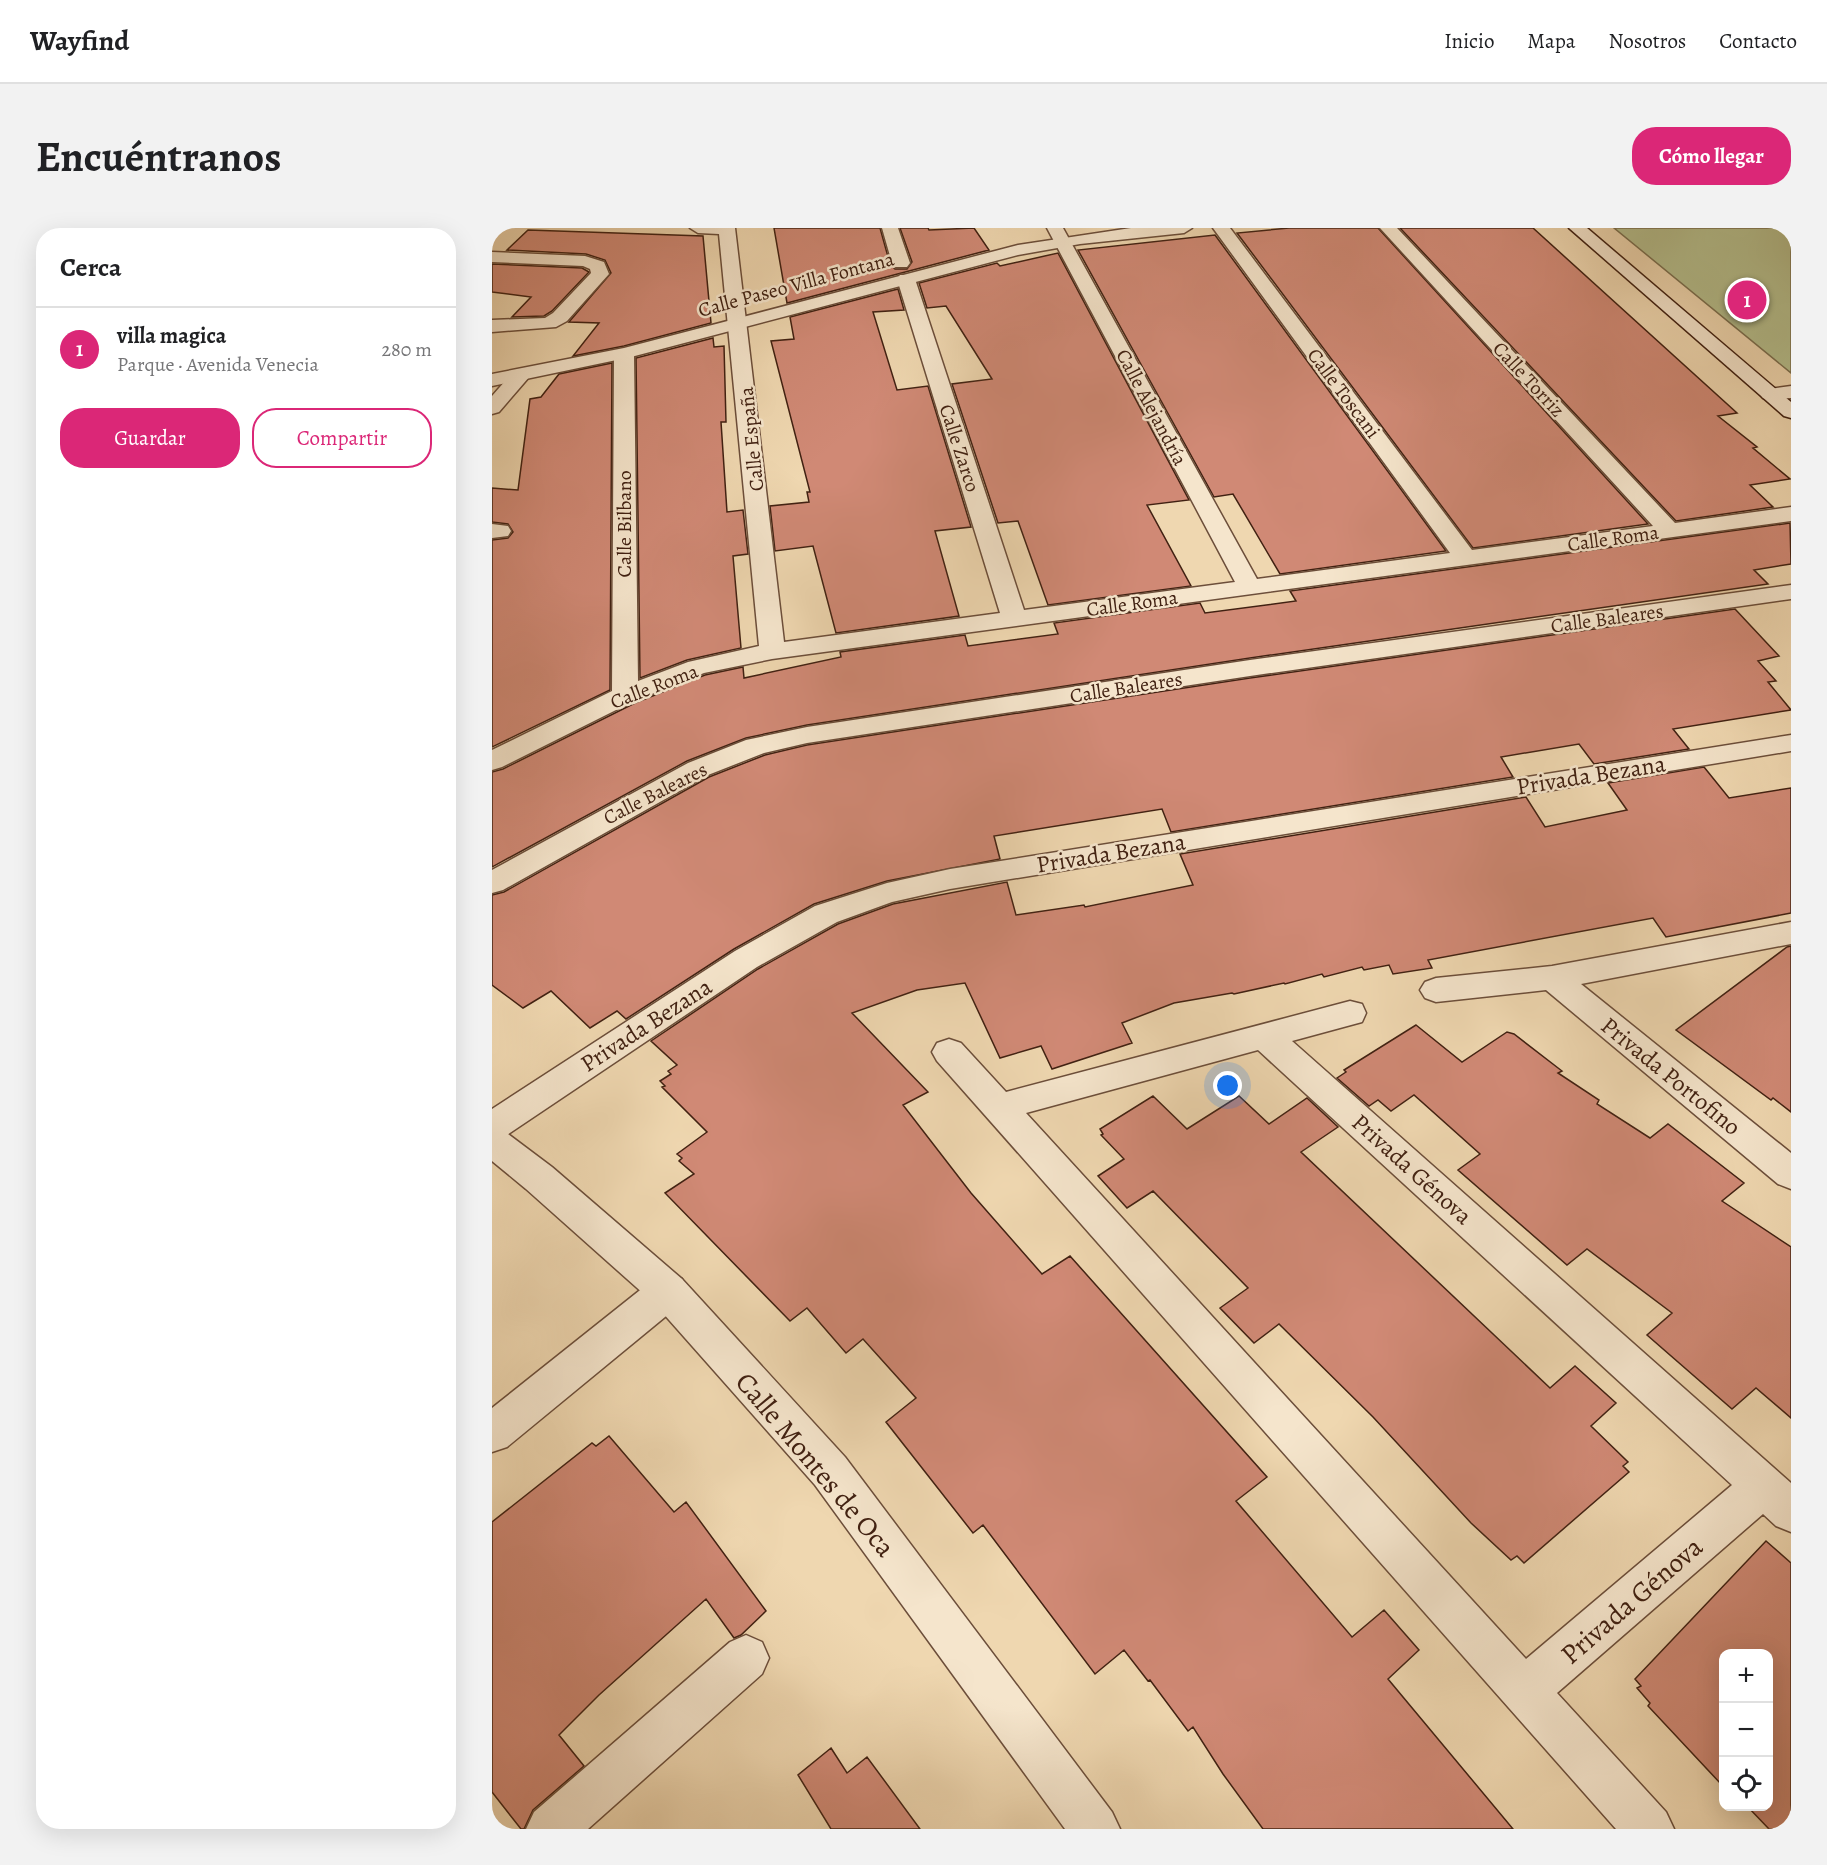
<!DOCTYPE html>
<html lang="es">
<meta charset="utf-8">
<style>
:root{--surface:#fff;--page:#f2f2f2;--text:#202124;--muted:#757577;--line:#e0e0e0;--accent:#db2777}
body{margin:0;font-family:Alegreya,serif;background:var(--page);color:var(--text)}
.controls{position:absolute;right:18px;bottom:18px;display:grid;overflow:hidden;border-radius:12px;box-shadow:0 6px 24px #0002}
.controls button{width:54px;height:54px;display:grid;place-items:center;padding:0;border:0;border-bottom:2px solid var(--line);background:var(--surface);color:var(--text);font:30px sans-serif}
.you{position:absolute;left:736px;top:858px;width:21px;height:21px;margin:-15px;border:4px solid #fff;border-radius:50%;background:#1a73e8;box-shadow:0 0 0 9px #1a73e833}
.badge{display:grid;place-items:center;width:39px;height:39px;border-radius:50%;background:var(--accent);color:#fff;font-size:20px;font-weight:700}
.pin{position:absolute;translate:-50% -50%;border:3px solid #fff;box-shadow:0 2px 6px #0006}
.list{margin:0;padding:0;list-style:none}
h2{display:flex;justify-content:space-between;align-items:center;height:78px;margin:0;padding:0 24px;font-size:26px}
h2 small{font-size:20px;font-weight:400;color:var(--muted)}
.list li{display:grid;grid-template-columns:39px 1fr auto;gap:18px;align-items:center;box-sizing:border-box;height:84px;padding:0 24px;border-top:2px solid var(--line)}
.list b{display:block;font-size:22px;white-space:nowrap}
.list p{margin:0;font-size:20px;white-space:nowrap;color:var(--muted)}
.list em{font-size:20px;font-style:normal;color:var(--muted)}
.actions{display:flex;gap:12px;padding:18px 24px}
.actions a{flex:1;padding:14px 0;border:2px solid var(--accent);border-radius:24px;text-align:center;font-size:21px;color:var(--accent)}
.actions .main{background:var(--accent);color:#fff}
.icon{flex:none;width:33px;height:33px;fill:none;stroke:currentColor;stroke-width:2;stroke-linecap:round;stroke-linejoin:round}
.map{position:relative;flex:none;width:1299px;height:1601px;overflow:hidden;border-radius:24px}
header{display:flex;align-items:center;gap:36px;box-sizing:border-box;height:84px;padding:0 30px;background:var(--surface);border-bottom:2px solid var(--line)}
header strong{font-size:28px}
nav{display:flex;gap:33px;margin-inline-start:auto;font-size:21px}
.intro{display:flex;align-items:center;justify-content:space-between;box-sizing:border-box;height:144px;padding:0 36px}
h1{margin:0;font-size:42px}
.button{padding:15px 27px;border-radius:24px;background:var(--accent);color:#fff;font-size:21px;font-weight:700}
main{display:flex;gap:36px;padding:0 36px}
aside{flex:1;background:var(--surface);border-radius:24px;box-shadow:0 6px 24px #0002}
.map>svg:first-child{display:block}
.green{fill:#b5bf8e;stroke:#7b7050;stroke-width:1.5}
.building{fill:#d08975;stroke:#412112;stroke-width:1.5}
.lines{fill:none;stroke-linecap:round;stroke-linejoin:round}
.minor-casing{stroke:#6c4e3a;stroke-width:3}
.tertiary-casing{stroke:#6c4e3a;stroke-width:3}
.secondary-casing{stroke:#412112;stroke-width:3}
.minor{fill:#f5e5cc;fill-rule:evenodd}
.tertiary{fill:#f5e5cc;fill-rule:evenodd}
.secondary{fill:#f5e5cc;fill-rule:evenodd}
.labels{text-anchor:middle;stroke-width:5;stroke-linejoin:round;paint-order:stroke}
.far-street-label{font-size:20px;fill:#412112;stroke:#f5e5cc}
.street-label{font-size:24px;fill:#412112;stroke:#f5e5cc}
.near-street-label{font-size:28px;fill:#412112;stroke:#f5e5cc}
</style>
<header>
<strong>Wayfind</strong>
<nav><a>Inicio</a><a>Mapa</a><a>Nosotros</a><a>Contacto</a></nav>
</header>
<div class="intro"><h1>Encuéntranos</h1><a class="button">Cómo llegar</a></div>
<main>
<aside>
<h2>Cerca<small></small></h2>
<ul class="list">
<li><span class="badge">1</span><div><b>villa magica</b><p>Parque · Avenida Venecia</p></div><em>280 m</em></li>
</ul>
<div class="actions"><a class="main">Guardar</a><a>Compartir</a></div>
</aside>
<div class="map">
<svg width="1299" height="1601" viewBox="0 0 1299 1601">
<rect width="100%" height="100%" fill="#efd7b0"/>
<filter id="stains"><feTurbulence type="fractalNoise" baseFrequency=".00333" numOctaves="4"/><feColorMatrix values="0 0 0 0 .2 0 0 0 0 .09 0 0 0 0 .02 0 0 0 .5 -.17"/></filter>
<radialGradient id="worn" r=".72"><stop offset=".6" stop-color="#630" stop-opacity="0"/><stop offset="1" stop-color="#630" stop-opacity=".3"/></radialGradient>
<path class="green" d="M1122,0H1299V145Z"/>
<path class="building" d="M282,0H388L398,36L403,41H415L420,34L408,0H436L437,2L482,0L497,22L295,75Z
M797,0H886L1156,296L981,320L745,5Z
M908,0H1041L1245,185L1226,188L1265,219L1261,220L1298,251L1258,257L1281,279L1184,293Z
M36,2L211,8L219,95L132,118L81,128L107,95L77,94L119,45L113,32L94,26L15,22Z
M723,7L954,323L788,346L741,266L722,269L586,22Z
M566,25L697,272L655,277L699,358L556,377L526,293L506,295L460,156L500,151L454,78L435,80L427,55L505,35L508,38Z
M0,36L90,40L97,44L60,83L52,88L20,89L39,69L0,64Z
M406,61L412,82L381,84L405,162L436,158L479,299L443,303L467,388L344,405L321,318L283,323L278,278L317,274L315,264H318L279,113L302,111L298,89Z
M221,110L222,119L232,118L234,194H229L235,284L251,282L256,326L241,328L249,420L195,432L148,450L144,130Z
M120,135L118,462L0,519V312L16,310L21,304L16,296L0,294V260L26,262L38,171L49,169L67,146Z
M1298,295L1299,336L1262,342L1276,356L758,430L315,497L254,510L195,533L0,639V544L11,541L143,475L213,447L251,439L252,450L349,429L348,424L473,407L476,418L566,406L562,395L708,375L713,385L804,373L798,363Z
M1243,381L1287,428L1266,433L1284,453L1276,454L1299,482L1181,501L1197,521L1102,536L1087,516L1009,529L1021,549L679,604L670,581L502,608L508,631L395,653L322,676L242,721L134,791L125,783L98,800L59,763L31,780L0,757V667L12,664L217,549L273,527L315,517L758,450Z
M1212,539L1237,570L1299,560V685L1174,709L1161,690L936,732L940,740L901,746L897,737L872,742L870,739L832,749L830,746L793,756L792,755L742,766L740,765L682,775L630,795L640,815L560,841L549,818L508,830L473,755L425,762L360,785L436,864L411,877L479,965L550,1046L578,1028L775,1249L744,1273L860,1409L892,1382L927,1422L896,1451L1021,1601H771L731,1546L701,1499L696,1503L658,1452L656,1453L632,1422L603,1446L491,1297L481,1305L394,1194L424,1170L371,1111L354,1125L315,1080L298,1093L173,965L202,946L187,933L190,930L185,926L215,904L170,859L173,858L168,853L179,846L176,843L185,837L159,813L266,741L346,696L401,676L515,654L524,687L592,677L593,679L701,657L688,626L1034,569L1053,599L1135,582L1116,555Z
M1299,718V884L1281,870L1279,872L1184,802L1295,719Z
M924,797L970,834L1015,804L1022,806L1070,843L1066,845L1107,872L1105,876L1158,910L1176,896L1252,955L1230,973L1299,1019V1190L1264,1160L1240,1181L1155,1107L1180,1085L1095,1021L1075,1037L966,942L988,926L922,867L899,883L886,872L877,878L845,850L854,844L852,842Z
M661,868L695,901L747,868L777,896L815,870L846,899L809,924L1058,1160L1083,1138L1124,1175L1099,1198L1136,1234L1131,1238L1137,1244L1032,1335L1025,1328L1019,1332L979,1295L881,1189L787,1096L762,1115L728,1080L756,1060L661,963L635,980L606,948L632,931L609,907L611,906L608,901Z
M117,1208L182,1284L194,1274L274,1383L249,1407L242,1410L214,1371L107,1467L67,1507L92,1538L41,1582L32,1601H29L0,1564V1294L100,1215L104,1218Z
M1274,1313L1299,1335V1601H1277L1255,1578H1276V1425H1232V1556H1229L1156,1478L1158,1475L1145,1460L1149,1458L1143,1451Z
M339,1520L355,1545L375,1529L428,1601H339L306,1547Z"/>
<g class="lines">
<defs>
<path id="minor" d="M198,0H243L292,414L508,385L405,51L408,47H420L423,51L532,382L743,354L555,0H571L765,351L958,325L721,0H738L980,322L1161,298L888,0H905L1183,295L1299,279V293L280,431L212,445L142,473L10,539L0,542V522L120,463L122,126L125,122H139L142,126L146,453L196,434L267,418L227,6L206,5Z
M390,0H406L418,35L415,39H403L400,35Z
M0,24L93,28L112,34L117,46L75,93L64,99L0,104V92L53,90L61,85L99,45L98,41L91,38L0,34Z
M28,142L35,144L38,148L7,184L0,186V168L21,144Z
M1299,158V170L1278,172L1271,170L1268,166L1271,162Z
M0,296L16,298L19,303L16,308L0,310Z
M1299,357V371L758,448L315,515L272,525L216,547L11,662L0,665V642L196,535L254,512L315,499L758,432Z
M1299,507V523L458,661L400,674L345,694L265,739L12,909L0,913V881L243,723L323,678L395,655L458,641Z
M1299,694V716L1089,756L1299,925V961L1286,956L1054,762L944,774L933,770L928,762L933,754L944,750L1060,738Z
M858,773L870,776L874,785L870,794L800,813L1299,1255V1304L1284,1298L1271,1286L1065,1465L1174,1584L1182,1601H1124L445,833L440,824L445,815L457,811L469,815L514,864ZM766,822L1240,1257L1034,1431L534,885Z
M176,1046L190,1051L195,1063L190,1075L15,1219L0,1224V1180L162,1051Z
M254,1407L270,1414L277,1430L270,1446L96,1601H34L42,1584L238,1414Z"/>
<path id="tertiary" d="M639,0H700L692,5L588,16L526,27L139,129L0,158V146L132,120L526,17Z
M0,899L12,903L60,939L190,1051L353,1229L620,1584L628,1601H573L323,1257L162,1075L34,961L0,933Z"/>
<path id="secondary" d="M1077,0H1095L1299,174V190L1292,188Z"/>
</defs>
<use href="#minor" class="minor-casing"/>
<use href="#tertiary" class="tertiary-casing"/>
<use href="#secondary" class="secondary-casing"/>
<use href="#minor" class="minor"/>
<use href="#tertiary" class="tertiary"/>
<use href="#secondary" class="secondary"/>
</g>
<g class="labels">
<g class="far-street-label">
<text transform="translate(304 56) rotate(-15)" y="7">Calle Paseo Villa Fontana</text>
<text transform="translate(1037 151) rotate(47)" y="7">Calle Torriz</text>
<text transform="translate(852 165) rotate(53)" y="7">Calle Toscani</text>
<text transform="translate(660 179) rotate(62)" y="7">Calle Alejandría</text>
<text transform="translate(259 211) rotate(-96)" y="7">Calle España</text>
<text transform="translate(468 220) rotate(72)" y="7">Calle Zarco</text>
<text transform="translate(132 296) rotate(-90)" y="7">Calle Bilbano</text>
<text transform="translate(1121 310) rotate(-8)" y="7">Calle Roma</text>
<text transform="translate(640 375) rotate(-8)" y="7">Calle Roma</text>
<text transform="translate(1115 390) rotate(-8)" y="7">Calle Baleares</text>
<text transform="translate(162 458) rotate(-21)" y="7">Calle Roma</text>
<text transform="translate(634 459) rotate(-9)" y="7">Calle Baleares</text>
<text transform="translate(163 565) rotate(-27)" y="7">Calle Baleares</text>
</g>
<g class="street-label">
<text transform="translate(1099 547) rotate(-9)" y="8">Privada Bezana</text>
<text transform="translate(619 625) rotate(-9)" y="8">Privada Bezana</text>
<text transform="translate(154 797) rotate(-33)" y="8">Privada Bezana</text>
<text transform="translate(1179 848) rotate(39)" y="8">Privada Portofino</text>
<text transform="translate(920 941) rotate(42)" y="8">Privada Génova</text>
</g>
<g class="near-street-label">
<text transform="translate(324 1236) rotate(50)" y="10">Calle Montes de Oca</text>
<text transform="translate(1139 1372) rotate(-41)" y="10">Privada Génova</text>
</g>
</g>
<rect width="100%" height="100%" filter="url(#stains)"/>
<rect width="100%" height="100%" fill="url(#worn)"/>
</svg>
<div class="controls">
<button>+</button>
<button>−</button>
<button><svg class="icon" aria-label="locate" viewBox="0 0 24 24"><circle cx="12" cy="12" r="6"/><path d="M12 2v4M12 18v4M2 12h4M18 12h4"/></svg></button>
</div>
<div class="you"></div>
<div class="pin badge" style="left:1255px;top:72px">1</div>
</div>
</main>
